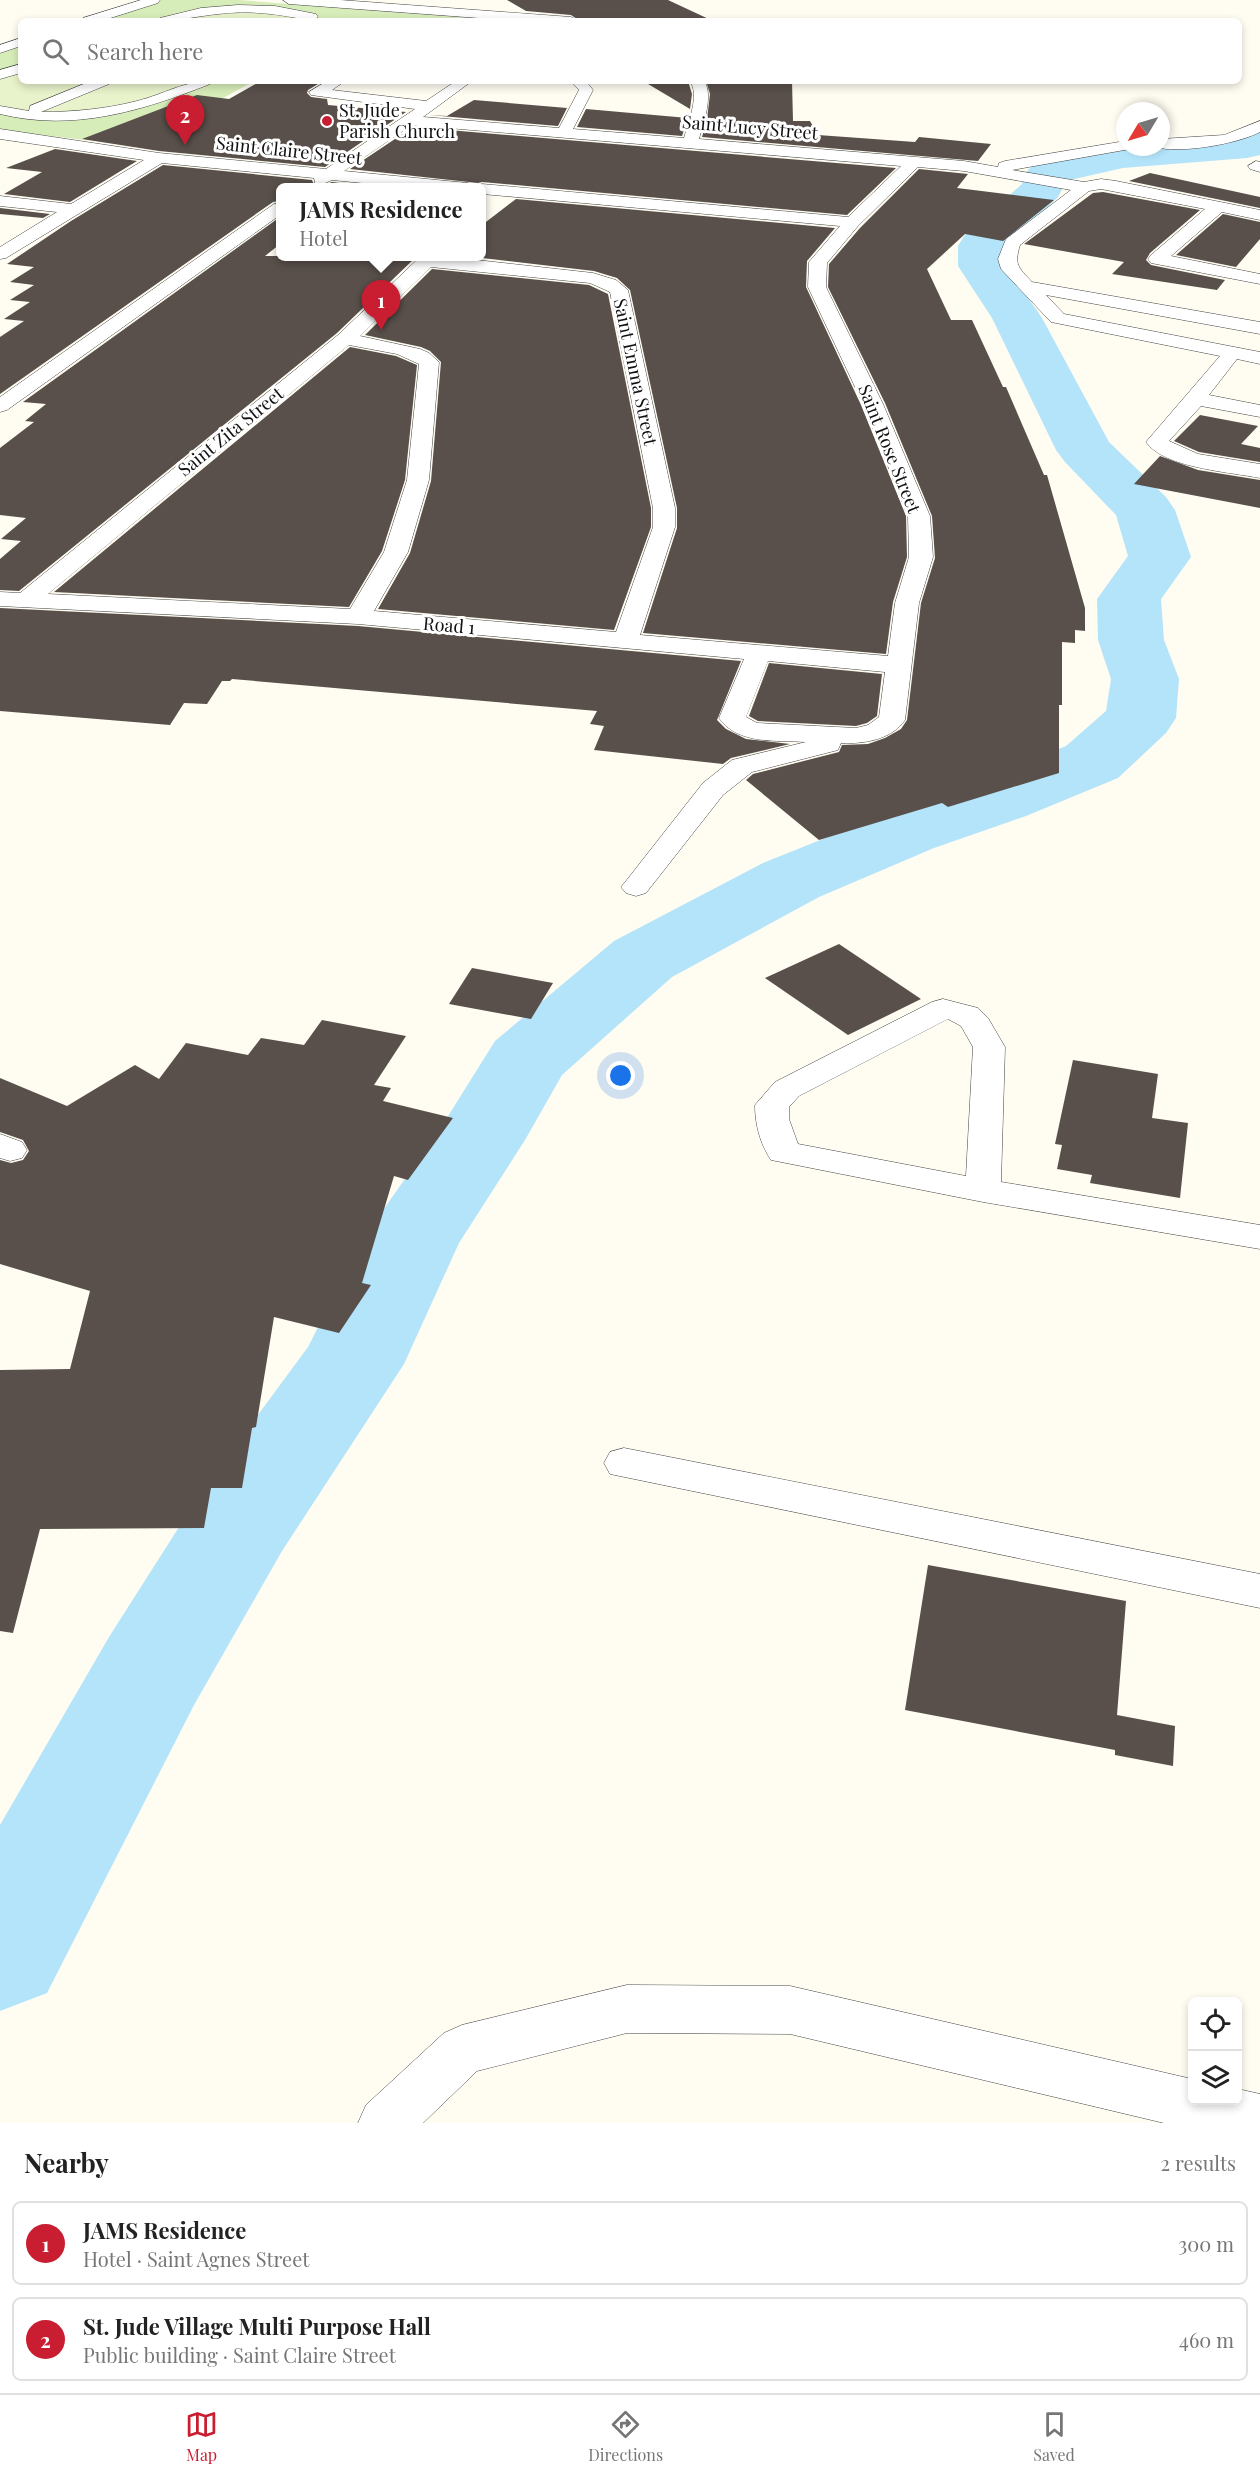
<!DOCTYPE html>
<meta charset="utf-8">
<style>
:root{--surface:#fff;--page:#f2f2f2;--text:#222;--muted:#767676;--line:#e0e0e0;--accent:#c91e31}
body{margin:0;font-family:"Playfair Display",serif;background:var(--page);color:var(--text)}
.controls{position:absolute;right:18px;bottom:18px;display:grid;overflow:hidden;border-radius:9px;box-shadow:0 3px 9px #0003}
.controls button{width:54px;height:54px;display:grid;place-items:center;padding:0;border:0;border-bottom:2px solid var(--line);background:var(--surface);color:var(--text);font:30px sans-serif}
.compass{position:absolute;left:1116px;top:102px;width:54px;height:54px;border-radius:50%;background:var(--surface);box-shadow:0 3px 9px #0003;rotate:232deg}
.you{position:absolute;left:621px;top:1076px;width:21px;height:21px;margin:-15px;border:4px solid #fff;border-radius:50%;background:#1a73e8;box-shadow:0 0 0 9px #1a73e833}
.badge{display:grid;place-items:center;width:39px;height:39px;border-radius:50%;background:var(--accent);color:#fff;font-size:20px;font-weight:700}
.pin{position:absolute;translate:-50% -50px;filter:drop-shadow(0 2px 3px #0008)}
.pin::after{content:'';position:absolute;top:32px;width:21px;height:18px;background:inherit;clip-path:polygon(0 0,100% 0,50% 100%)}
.popup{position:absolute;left:276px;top:183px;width:210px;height:78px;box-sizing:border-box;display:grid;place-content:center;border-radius:9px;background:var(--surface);filter:drop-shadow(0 2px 4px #0005);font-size:20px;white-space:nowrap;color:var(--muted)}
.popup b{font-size:22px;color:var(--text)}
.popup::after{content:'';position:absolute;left:50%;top:100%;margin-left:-12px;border:12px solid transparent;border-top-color:var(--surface)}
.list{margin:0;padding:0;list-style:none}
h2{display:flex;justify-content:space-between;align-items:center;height:78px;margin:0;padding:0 24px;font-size:26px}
h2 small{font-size:20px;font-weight:400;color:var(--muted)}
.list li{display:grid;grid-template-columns:39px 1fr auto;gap:18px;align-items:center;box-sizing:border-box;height:84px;margin:0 12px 12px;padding:0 12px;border:2px solid var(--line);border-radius:9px}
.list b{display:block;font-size:22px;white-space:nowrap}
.list p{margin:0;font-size:20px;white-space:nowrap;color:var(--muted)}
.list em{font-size:20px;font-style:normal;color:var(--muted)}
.icon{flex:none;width:33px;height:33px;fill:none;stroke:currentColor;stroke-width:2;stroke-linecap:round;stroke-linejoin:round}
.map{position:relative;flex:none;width:1260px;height:2123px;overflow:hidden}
.search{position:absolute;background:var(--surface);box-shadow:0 3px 9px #0003;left:18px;right:18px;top:18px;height:66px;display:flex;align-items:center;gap:15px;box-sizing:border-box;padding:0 21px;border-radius:9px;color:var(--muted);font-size:22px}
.sheet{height:270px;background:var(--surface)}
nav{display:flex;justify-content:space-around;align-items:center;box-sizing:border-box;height:84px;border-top:2px solid var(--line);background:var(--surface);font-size:16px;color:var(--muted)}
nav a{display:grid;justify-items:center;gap:3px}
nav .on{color:var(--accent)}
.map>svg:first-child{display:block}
.green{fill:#d7edb9}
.pitch{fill:#e8f3cb}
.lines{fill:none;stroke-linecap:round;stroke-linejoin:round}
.river{fill:#b4e4fa;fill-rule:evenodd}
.building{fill:#59504b}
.minor-casing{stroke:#434343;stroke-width:1}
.minor{fill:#fff;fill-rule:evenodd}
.poi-dot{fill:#c91e31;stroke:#fff;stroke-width:2}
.labels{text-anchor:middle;stroke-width:6;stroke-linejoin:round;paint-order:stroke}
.far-poi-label{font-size:18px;fill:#101010;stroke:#fff;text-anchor:start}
.far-street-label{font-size:18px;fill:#101010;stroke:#fff}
</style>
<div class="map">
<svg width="1260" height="2123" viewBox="0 0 1260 2123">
<rect width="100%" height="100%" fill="#fffcf2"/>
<path class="green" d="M161,0H239L506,21H95Z
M21,44V81H254L136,146L0,130V51Z"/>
<path class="pitch" d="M238,10L284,13L330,21H172Z
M21,71V81H216C145,110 78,131 0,114V79Z"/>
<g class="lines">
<path class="river" d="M1260,130V155L1247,158L1123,168L1070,180L1066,182L1058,197L1005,249L1006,266L1042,318L1109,442L1166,497L1175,510L1191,557L1161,599L1164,640L1179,679L1176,718L1166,733L1118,778L1026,816L934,848L819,897L672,977L562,1075L525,1140L459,1243L404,1364L282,1551L194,1705L47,1993L0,2011V1825L109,1637L202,1491L308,1347L362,1240L440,1129L495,1041L614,941L763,863L880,816L972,784L1066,746L1106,711L1111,679L1098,640L1097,599L1128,556L1116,515L1065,462L1056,450L992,318L958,266V246L964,236L1022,184C1024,171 1030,167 1041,161L1123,142H1125V147H1161V140L1244,134Z"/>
</g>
<path class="building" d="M507,0H668L713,21H580L571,15L526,11Z
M261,81H323L308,90L307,93L311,97L327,99L328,105L406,112L325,167L159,151L82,139L197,95L229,99Z
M643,81H688L692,94L690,109Z
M706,81H792L793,121H810L818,135L915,142L919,137L991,144L978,161L702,137L707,120H709L707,119L710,94Z
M474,100L567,108L558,126L429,115L447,116Z
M586,109L688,118L682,136L577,127Z
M413,127L896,168L847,215L482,182L478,183L350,169Z
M55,149L137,161L70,202L4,194L42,172L6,168Z
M163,165L312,180L314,185L320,187L332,182L355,185L351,188H280V201L273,202L0,394V337L24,321L4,319L30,302L10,300L34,285L10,282L34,267L7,264L71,221Z
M919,169L968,174L957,188L1054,200L1003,241L965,234L927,269L951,320H972L1003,387H1006L1044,475H1047L1085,608V631L1075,630V643L1062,642V705H1059V773L948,807L942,803L819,840L746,780L753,774L839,752L842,745L868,744L885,738L901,729L907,720L921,603L935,558L932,516L885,403L828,287L829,264L860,228Z
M1150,173L1260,197V208L1129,181Z
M1103,192L1200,210L1150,253L1146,260L1151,265L1225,280L1217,290L1112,274L1124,262L1024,244L1093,193Z
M516,199L835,228L807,261L806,287L861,405L906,516L907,557L893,602L886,654L643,633L677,528V508L630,290L617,278L594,271L465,256H482V225Z
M0,208L50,214L43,218L0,214Z
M1223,214L1260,222V239L1236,267L1176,255Z
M280,217V244L265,256H417L337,333L19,591L0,590V559L21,541L1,539L26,518L0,515V448L34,422L25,421L46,404L23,402Z
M432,269L589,285L608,294L651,508V527L614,630L378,609L410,553L431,481L441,362L430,351L421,347L365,335Z
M350,347L396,356L417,365L405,480L382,551L349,607L54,592Z
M1200,415L1258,426L1241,444L1260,448V462L1199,452L1174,441Z
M1160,456L1198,470L1260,480V508L1134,484Z
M0,608L358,626L741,661L717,720L726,729L746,739L790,744L731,758L723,764L594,750L604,726L590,724L597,711L232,679L230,681H222L207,704L184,703L170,725L0,711Z
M769,663L882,674L877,716L867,723L856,726L758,721L749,716Z
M839,944L921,999L848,1035L765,978Z
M472,968L553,983L531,1019L449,1004Z
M322,1020L406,1036L374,1085L391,1088L383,1101L453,1118L408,1180L394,1176L362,1283L371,1285L339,1333L274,1317L256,1427L252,1428L242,1488H211L204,1528L40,1529L13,1633L0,1631V1370L70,1369L90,1291L0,1264V1160L11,1163L23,1160L29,1151L23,1140L0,1132V1078L67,1106L135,1065L159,1079L186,1043L248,1055L261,1038L304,1045Z
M1073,1060L1158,1074L1152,1118L1188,1123L1180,1198L1090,1183L1092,1175L1057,1169L1062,1145L1055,1144Z
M928,1565L1126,1601L1117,1715L1175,1726L1173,1766L1115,1755V1750L905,1710Z"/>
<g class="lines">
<defs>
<path id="minor" d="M141,0H160L158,3L101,21H81L83,18Z
M283,0H340L571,17L578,21H519L289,4Z
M238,5L275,6L316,14L318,17L311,21C280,14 250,10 218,14C198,16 179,21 158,21L160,18L201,8Z
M21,38V46L0,53V45Z
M21,64V73L0,79V70Z
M91,81H111L109,84L41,112C73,112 106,109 137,101C165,94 183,81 212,81L210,84C142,111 73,132 0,114V106L29,111L30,106Z
M327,81H345L332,90L426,101L456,81H472L423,117L559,128L579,90L571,81H586L593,90L573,129L684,138C688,123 700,95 690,81H704C714,95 703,124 699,139L964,161L998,167L999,163L1005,161L1125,141V147H1132L1130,149L1012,170L1084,182L1101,179L1116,181L1260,210V220L1222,212L1171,256L1260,274V284L1151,263L1148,259L1151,255L1205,209L1101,189L1089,191L1020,245C1014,265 1018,267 1032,282L1260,322V334L1046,295L1064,314L1260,352V364L1237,359L1209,395L1260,405V417L1201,406L1169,441L1198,454L1260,464V478C1230,472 1164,468 1146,442L1220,356L1051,322L1001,269L998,259L1006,239L1071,190L964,171L918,167L858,226L827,263L826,287L883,404L930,516L933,557L919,603L905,720C891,740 864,744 841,743L838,750L752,772L723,795L646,893L636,896L626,893L621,887L626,881L703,783L732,760L806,742C776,740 738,745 719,718L744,659L358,624L0,606V592L20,593L338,335L420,257L440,256L593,273L616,280L628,290L675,508V527L640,635L888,656L895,603L909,557L908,516L863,404L808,287L809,262L840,226L482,194V188H413L332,180L321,185L315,183L314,178L162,163L6,258L0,259V247L57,212L0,206V196L71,204L144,160L0,139V129L159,153L326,169L415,109L311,95L309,92ZM412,125L901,166L848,217L482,184L475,187L468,183L344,171ZM431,267L590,283L610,292L653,508V527L616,632L374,611L408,552L429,480L439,362L429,353L420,349L360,336ZM349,345L397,354L419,364L407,480L384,552L350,609L48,594ZM768,661L885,672L879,717L868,725L856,728L757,723L746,717Z
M1260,121V132C1237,144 1180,154 1155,147H1161V139L1224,135Z
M1256,161L1260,162V172L1250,169L1248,166Z
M280,203V215L7,410L0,412V397L274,204Z
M943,999L978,1008L988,1018L1005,1047L1001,1182L1260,1225V1249L983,1202L771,1160C760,1144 755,1124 755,1105L775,1082L932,1002ZM948,1019L961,1026L973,1047L966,1176L798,1144L789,1119V1107L799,1096Z
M0,1134L22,1142L27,1150L22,1158L10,1161L0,1158Z
M624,1448L1260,1574V1608L610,1474L604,1463L610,1452Z
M627,1985L790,1986L1192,2079V2100H1238V2089L1260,2094V2123H1164L790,2034L627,2033L477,2071L423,2123H358L366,2105L444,2033L462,2025Z"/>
</defs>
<use href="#minor" class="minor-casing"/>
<use href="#minor" class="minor"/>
</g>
<circle class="poi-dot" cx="327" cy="121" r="6"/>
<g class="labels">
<g class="far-poi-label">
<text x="339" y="117">St. Jude<tspan x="339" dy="21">Parish Church</tspan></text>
</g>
<g class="far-street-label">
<text transform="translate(750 128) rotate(5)" y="6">Saint Lucy Street</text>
<text transform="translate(289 151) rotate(6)" y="6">Saint Claire Street</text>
<text transform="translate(635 372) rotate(78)" y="6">Saint Emma Street</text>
<text transform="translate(231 432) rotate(-39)" y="6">Saint Zita Street</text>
<text transform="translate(889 449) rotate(68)" y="6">Saint Rose Street</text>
<text transform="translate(449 626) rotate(5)" y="6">Road 1</text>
</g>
</g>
</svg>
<div class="controls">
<button><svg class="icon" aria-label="locate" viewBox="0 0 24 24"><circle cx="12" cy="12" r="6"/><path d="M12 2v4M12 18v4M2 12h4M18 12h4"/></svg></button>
<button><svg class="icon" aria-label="layers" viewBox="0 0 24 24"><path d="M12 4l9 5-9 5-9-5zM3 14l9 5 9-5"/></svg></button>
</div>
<svg class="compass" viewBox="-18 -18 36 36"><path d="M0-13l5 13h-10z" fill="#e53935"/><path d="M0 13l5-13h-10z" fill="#767676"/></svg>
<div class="you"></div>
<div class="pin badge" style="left:381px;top:330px">1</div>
<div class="popup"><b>JAMS Residence</b>Hotel</div>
<div class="pin badge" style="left:185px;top:145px">2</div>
<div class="search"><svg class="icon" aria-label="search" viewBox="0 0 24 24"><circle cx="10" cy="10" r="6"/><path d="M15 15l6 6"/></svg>Search here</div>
</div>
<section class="sheet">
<h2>Nearby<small>2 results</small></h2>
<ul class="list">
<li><span class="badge">1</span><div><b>JAMS Residence</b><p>Hotel · Saint Agnes Street</p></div><em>300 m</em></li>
<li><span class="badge">2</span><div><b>St. Jude Village Multi Purpose Hall</b><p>Public building · Saint Claire Street</p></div><em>460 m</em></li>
</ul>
</section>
<nav>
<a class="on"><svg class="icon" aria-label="map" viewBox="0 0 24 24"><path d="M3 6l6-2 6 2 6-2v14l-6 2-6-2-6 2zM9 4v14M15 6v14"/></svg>Map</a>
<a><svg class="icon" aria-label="directions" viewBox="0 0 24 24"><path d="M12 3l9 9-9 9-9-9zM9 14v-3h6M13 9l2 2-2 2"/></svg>Directions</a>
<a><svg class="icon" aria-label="saved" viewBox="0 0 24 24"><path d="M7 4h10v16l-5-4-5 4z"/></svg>Saved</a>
</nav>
